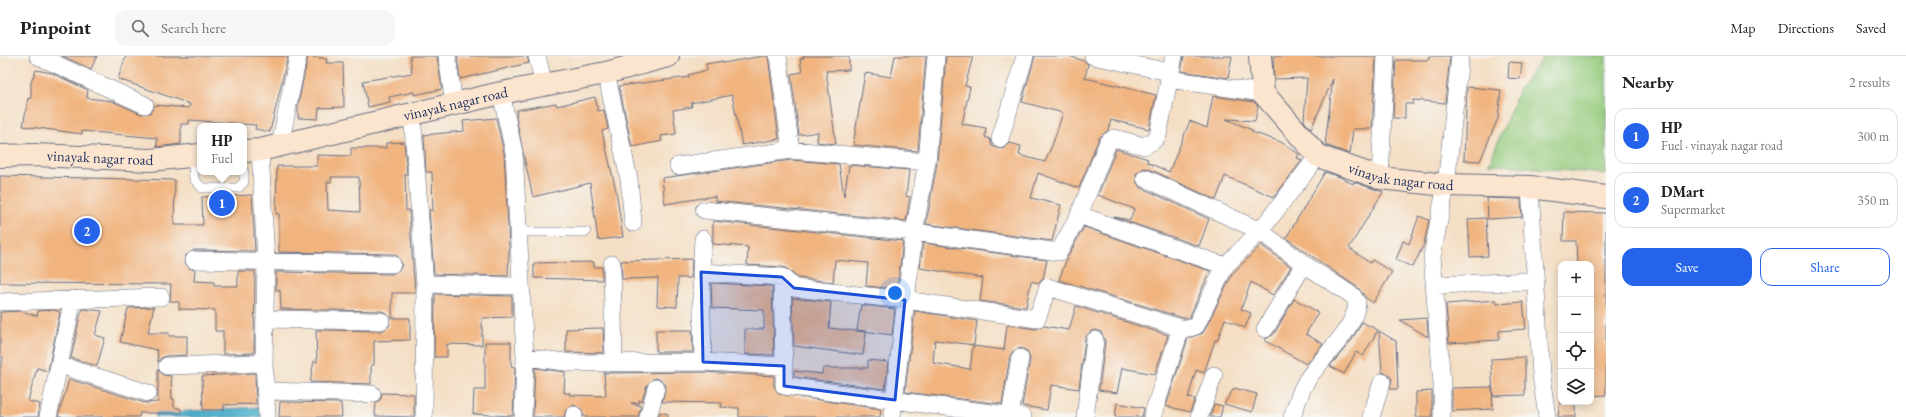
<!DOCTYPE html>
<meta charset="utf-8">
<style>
:root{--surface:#fff;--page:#f6f6f6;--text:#222;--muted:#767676;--line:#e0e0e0;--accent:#2563eb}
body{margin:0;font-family:"EB Garamond",serif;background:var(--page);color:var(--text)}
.controls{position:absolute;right:12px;bottom:12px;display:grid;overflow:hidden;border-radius:8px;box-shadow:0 2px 10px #0003}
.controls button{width:36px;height:36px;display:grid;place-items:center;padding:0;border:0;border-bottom:1px solid var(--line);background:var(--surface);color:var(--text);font:20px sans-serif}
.you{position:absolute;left:895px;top:237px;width:14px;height:14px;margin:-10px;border:3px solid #fff;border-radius:50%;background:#1a73e8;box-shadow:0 0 0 6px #1a73e833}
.badge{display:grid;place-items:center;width:26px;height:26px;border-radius:50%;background:var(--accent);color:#fff;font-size:13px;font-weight:700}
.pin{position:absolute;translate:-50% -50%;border:2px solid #fff;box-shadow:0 1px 4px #0006}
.popup{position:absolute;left:197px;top:67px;width:50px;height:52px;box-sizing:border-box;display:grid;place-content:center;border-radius:8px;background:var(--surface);filter:drop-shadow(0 1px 3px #0005);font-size:13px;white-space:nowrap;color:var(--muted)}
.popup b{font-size:15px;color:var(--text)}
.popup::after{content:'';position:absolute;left:50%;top:100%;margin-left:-8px;border:8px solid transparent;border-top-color:var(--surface)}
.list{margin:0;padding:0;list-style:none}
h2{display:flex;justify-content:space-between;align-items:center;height:52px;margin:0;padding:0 16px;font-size:17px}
h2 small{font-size:13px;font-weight:400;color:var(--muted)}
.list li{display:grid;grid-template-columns:26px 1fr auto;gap:12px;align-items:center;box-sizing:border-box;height:56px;margin:0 8px 8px;padding:0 8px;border:1px solid var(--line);border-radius:12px}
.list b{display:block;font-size:15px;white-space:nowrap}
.list p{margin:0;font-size:13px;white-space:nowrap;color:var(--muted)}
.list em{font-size:13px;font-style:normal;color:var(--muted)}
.actions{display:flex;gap:8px;padding:12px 16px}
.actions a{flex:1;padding:9px 0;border:1px solid var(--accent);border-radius:12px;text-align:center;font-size:14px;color:var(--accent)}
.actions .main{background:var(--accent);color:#fff}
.icon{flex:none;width:22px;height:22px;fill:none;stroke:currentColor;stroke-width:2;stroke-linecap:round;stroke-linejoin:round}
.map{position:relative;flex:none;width:1606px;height:361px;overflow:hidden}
header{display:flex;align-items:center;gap:24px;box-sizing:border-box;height:56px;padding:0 20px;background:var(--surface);border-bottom:1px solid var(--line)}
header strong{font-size:19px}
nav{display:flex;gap:22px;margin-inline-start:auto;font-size:14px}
.search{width:280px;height:36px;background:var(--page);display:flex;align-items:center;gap:10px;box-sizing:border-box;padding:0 14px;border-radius:12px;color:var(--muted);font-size:15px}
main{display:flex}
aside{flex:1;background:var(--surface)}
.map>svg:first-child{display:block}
.green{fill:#95cb7c;stroke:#587d6d}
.water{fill:#4cb1cb;stroke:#347094}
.building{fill:#f1b47f;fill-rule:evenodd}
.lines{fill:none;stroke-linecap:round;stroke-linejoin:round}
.lane-casing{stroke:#676d82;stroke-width:10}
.street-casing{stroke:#676d82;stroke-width:18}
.secondary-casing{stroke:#676d82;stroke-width:24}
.lane{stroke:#fff;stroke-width:9}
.street{stroke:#fff;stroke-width:17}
.secondary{stroke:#fce5cf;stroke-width:22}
.marked{fill:#1d4ed8;fill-opacity:0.2;stroke:#1d4ed8;stroke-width:3;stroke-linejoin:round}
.labels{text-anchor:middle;stroke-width:3;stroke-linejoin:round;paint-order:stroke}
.street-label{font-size:15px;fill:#1b2f5e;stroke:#f6f6f2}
</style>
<header>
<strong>Pinpoint</strong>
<div class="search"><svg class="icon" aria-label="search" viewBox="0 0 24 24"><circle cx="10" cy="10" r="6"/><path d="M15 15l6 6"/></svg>Search here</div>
<nav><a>Map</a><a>Directions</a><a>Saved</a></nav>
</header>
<main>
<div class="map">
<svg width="1606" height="361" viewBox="0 0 1606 361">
<rect width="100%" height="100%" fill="#f6f6f2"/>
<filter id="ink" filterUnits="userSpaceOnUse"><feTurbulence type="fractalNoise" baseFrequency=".025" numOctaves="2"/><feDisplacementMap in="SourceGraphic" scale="8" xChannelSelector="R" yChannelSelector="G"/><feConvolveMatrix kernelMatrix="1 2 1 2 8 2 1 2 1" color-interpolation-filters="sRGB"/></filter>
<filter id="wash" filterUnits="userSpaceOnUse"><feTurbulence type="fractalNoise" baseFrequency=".012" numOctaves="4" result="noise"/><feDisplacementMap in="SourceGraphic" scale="16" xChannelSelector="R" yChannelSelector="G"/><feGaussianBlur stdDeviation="0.9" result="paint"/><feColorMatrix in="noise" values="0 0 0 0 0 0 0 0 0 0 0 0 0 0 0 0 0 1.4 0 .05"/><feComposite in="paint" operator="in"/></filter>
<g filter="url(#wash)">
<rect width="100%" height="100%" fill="#f4dfc5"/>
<path class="green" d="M1544,0H1606V118L1489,108L1519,33Z"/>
<path class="water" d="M261,351V361H155L156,357Z"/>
<g id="blocks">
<path class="building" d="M62,0H97L91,13Z
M126,0H288L270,76L255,73L256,69L189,64V68H181V88L157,91V82L82,75V78L23,70L28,42L31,43V26L36,14L52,17L88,34L87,42L112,45L141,58L150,57L155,49L189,52L190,48L118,23Z
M308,0L327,3L326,7H343L344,51L319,52L318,63L298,62V49Z
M410,0H437L442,33L414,39V36L389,41L390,46L368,51L363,25L412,17Z
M457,0H527L529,7L460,23Z
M763,0H768L779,83L742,89L732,39L691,47L692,51L673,54L676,78L661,80L662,85L632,91L619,30L689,21L688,19L707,14L706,8L723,5V7Z
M803,0H849V14L826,15L836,88L817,86L818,76L799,79L791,18L802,16L800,3L804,2Z
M895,0H926L918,95L853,89L865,17L891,21Z
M946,0H973L965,30L970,31L962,68L986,72L985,81L990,83L992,90L997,92L1003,93L1009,87L1021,90L1019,99L1045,106L1053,87L1063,57L1022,46L1035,0H1069L1084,5L1088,8L1085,22L1156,39L1149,73L1111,64L1108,74L1099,82L1079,132L1038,117L1031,142L1061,149L1052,185L926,168L937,107Z
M1184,0H1232L1228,22L1181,15Z
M1273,0H1376L1372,73H1353L1350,98L1325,89L1333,23L1311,73L1304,65L1307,22L1274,23Z
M1429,0H1450L1445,47L1413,44V48H1405V62H1393L1396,4H1428Z
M1509,6L1522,7L1520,23L1508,22Z
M1467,31L1501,34L1498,62L1480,105L1464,104Z
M1213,40L1254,46L1258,50L1255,65L1226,63L1252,74V76L1281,86L1299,98L1297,102L1302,104L1274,141L1225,120L1216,144L1149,113L1144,112L1136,118L1137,127L1140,131L1209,163L1199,190L1114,161L1130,164L1134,153L1098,139L1116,93L1148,103L1147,106L1169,116L1190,65L1207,72Z
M595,41L598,55L604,54L608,73L602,75L616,134L623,181L598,184L590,127L533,141L525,106L516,61L517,54L556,47L557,50Z
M496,62L504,97L509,192L508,220L434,218L429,154H433L432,116H426L424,79L464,75L463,65Z
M404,86L407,118H405L406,154H409L415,237H392V262H410V284L374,285V309H371V328L310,326L314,305L317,306L316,274L381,275L389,270L390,261L386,257L381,255L281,253L280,234H276V216L392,218L400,213L402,208L397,200L392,198L279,196V158H276L277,110H317V99L351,100V92H386V87ZM331,121H359L360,156L328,154L327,126H331Z
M791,104L839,108L844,141L849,109L909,114L906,140L910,141L906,165L715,145V140L665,148L662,122Z
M1325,116L1340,121L1353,128L1354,126L1383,136L1349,192L1370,207L1372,204L1392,216L1373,247L1366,242L1358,232L1286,182Z
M0,120L175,124L174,169H203L202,141L252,139L255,195L194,194L186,199L184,204L189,212L195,214L194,225L214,226V230H238V215H255L254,297L223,298V275H215V254L179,253V246L170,245L171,228L0,227Z
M1487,142L1521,143L1522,161L1488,163Z
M1564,156L1606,157V339L1591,340V208H1577L1576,185H1563Z
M1419,160L1429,164L1424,188L1413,211L1396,204L1403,185L1409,188Z
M1486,162L1488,200L1470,201L1468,163Z
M713,165L903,185L897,233L866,230L868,207L835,204L833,226L798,222L789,214L783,211L747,209L748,191L713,188Z
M1084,171L1210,215L1189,262H1183L1059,224L1067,202Z
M923,187L1047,204L1043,223L1039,227L1031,225L1026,251L980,245L983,222L920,212Z
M1261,189L1291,211L1273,239L1251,226L1241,253L1251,257L1245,272L1225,263L1217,285L1215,284L1204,317L1196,314L1188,342L1195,343L1190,356L1166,350L1188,282L1203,277L1233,217Z
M692,203L691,222H678L677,251L657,250L658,222L622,223L621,205Z
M594,206V211H602V224L534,222V207Z
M711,227L772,230L774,299L745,298V273H764V254L712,252Z
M435,238L512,240V261L482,262V289L447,288V301H434Z
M792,242L831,246L829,272L866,276L863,299L794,290Z
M1294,243L1318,256L1306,278L1323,288L1306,308L1264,284L1274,278Z
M1496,244L1497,248L1523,246L1526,273L1499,275V284L1449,287L1446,248Z
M861,249L895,253L892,279L857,274Z
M1076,250L1168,279L1155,318L1122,312L1117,337L1099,334L1105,285L1101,276L1096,274L1091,275L1085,282L1079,333L1051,329L1047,354L1022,350L1030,303L1027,295L1021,292L1013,295L1010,300L1002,348L905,336L915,255L977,265L974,289L935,284L933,307L970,313L973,290L1004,294L1007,269L1036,273L1044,270L1069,274Z
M154,251L148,277H169V280H187V299L166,300L161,302L158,306L157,294L120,286L128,252Z
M83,253L102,255L95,279L105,282L97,310L71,302L80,260Z
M54,254L60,256L48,315L37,312L28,345L40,348L38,361H0V313L3,301L0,300V256L21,255L37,260L38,255Z
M1427,262L1428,281L1400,264Z
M1362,266L1378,274L1363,300L1356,296L1344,318L1330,310L1351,285Z
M603,272L604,297L566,296V273Z
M656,274H692L693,296H656Z
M1379,275L1396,285L1398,333H1390L1392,323L1389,319L1382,316Z
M485,286H511V310L515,311L513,360L473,358L474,334H485Z
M1525,301V339L1493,340L1491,303Z
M868,304L888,306L885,333L794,321V315L822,318L823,312H868Z
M535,312L565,316L564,337H570L569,339L606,340L604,317L703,316L774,320V330L779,338L881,353L880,361H739V352L721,351L722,347L662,346L666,329L659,323L654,322L647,329L642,345L639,344V347H631L641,350L638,361H584L582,354L574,349L566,354L564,361H533Z
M158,313L163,319L171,320L172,343H174V351L181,353V357H140L139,361H58L69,323L145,347L158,346Z
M255,317L256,348L224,349V354H203L202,320Z
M1492,331L1493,353L1452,355V332Z
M1234,332L1257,338L1252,356L1224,348Z
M1432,335V361H1416V336Z
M382,337L414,338V361L375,360L376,347L381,343Z
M280,346L341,347L342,361H279Z
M1560,346H1576V361H1558Z
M1117,347L1144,352L1142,361H1115Z
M1214,348L1223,350L1220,361H1210Z
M660,356L668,358V361H658Z"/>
</g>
</g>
<g filter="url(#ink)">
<use href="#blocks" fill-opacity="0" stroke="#676d82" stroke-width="1"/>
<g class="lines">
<defs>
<path id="lane" d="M192,100L194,123L202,132H238L244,126V116
M518,176H586"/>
<path id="street" d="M38,0L145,49
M447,0L454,48
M537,0L544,29
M778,0L791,94L927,106
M1093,0L1169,16
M606,17L629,123L633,167
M1168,23L1263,37
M501,37L514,96L525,301L523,361
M412,58L425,228L424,361
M1000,83L1025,0
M280,89L298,0
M260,94L266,205L264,307L267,361
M678,110L791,94
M1145,122L1260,175L1304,208L1353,240L1357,247C1354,277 1318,303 1304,329C1299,339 1296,351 1292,361
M1380,122L1386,0
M1530,131L1541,319L1547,361
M704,154L914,176L1059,196L1079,159L1108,86L1114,82L1144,90L1153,85L1158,79L1174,0
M1079,159L1225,210
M194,204L392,208
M612,208L614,306
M701,216L782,221L794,232L905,244L1037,263L1048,231L1181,272
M782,221L784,310
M425,228L520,230
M1435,229L1534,225
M0,246L161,241
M265,263L381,265
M1265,273L1304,208
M525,301L573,307L703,306L784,310V330L1023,361
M703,306L701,216L703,183
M59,309L148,337
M167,310L264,307
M266,335L372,338
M1010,359L1020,302
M48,361L73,243
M574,361V359
M648,361L656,332
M892,361L914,176L927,106L936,0
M1085,361L1095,284
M1152,361L1181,272H1190L1196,270L1225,210L1260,175L1318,100
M1199,361L1214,319
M1371,361L1382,326
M1442,361V328L1432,200L1446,129L1460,0"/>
<g id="secondary">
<path id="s1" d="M1260,0L1263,37L1318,100L1380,122L1446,129L1530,131L1606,141"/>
<path id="s2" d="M244,95L260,94L501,37L606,17L668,0"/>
<path id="s3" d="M0,100L35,99L150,104L200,99"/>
</g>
</defs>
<use href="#lane" class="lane-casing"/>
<use href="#street" class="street-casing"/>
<use href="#secondary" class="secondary-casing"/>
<use href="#lane" class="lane"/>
<use href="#street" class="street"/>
<use href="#secondary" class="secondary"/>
</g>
</g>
<path class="marked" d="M701,216L782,221L794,232L905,244L895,344L784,330V310L703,306Z"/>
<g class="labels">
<g class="street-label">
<text dy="5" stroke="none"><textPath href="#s2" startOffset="217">vinayak nagar road</textPath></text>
<text dy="5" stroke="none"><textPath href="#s3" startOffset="100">vinayak nagar road</textPath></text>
<text dy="5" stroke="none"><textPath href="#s1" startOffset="207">vinayak nagar road</textPath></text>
</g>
</g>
</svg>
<div class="controls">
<button>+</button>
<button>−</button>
<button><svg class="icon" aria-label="locate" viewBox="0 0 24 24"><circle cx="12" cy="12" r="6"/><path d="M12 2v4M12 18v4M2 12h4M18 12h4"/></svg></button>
<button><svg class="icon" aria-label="layers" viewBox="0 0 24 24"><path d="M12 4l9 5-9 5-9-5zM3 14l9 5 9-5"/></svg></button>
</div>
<div class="you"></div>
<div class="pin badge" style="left:222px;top:147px">1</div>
<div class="popup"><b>HP</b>Fuel</div>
<div class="pin badge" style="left:87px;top:175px">2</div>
</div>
<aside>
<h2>Nearby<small>2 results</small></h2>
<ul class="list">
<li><span class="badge">1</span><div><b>HP</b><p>Fuel · vinayak nagar road</p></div><em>300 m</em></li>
<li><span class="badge">2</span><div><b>DMart</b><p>Supermarket</p></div><em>350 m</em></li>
</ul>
<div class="actions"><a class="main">Save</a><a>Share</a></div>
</aside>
</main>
